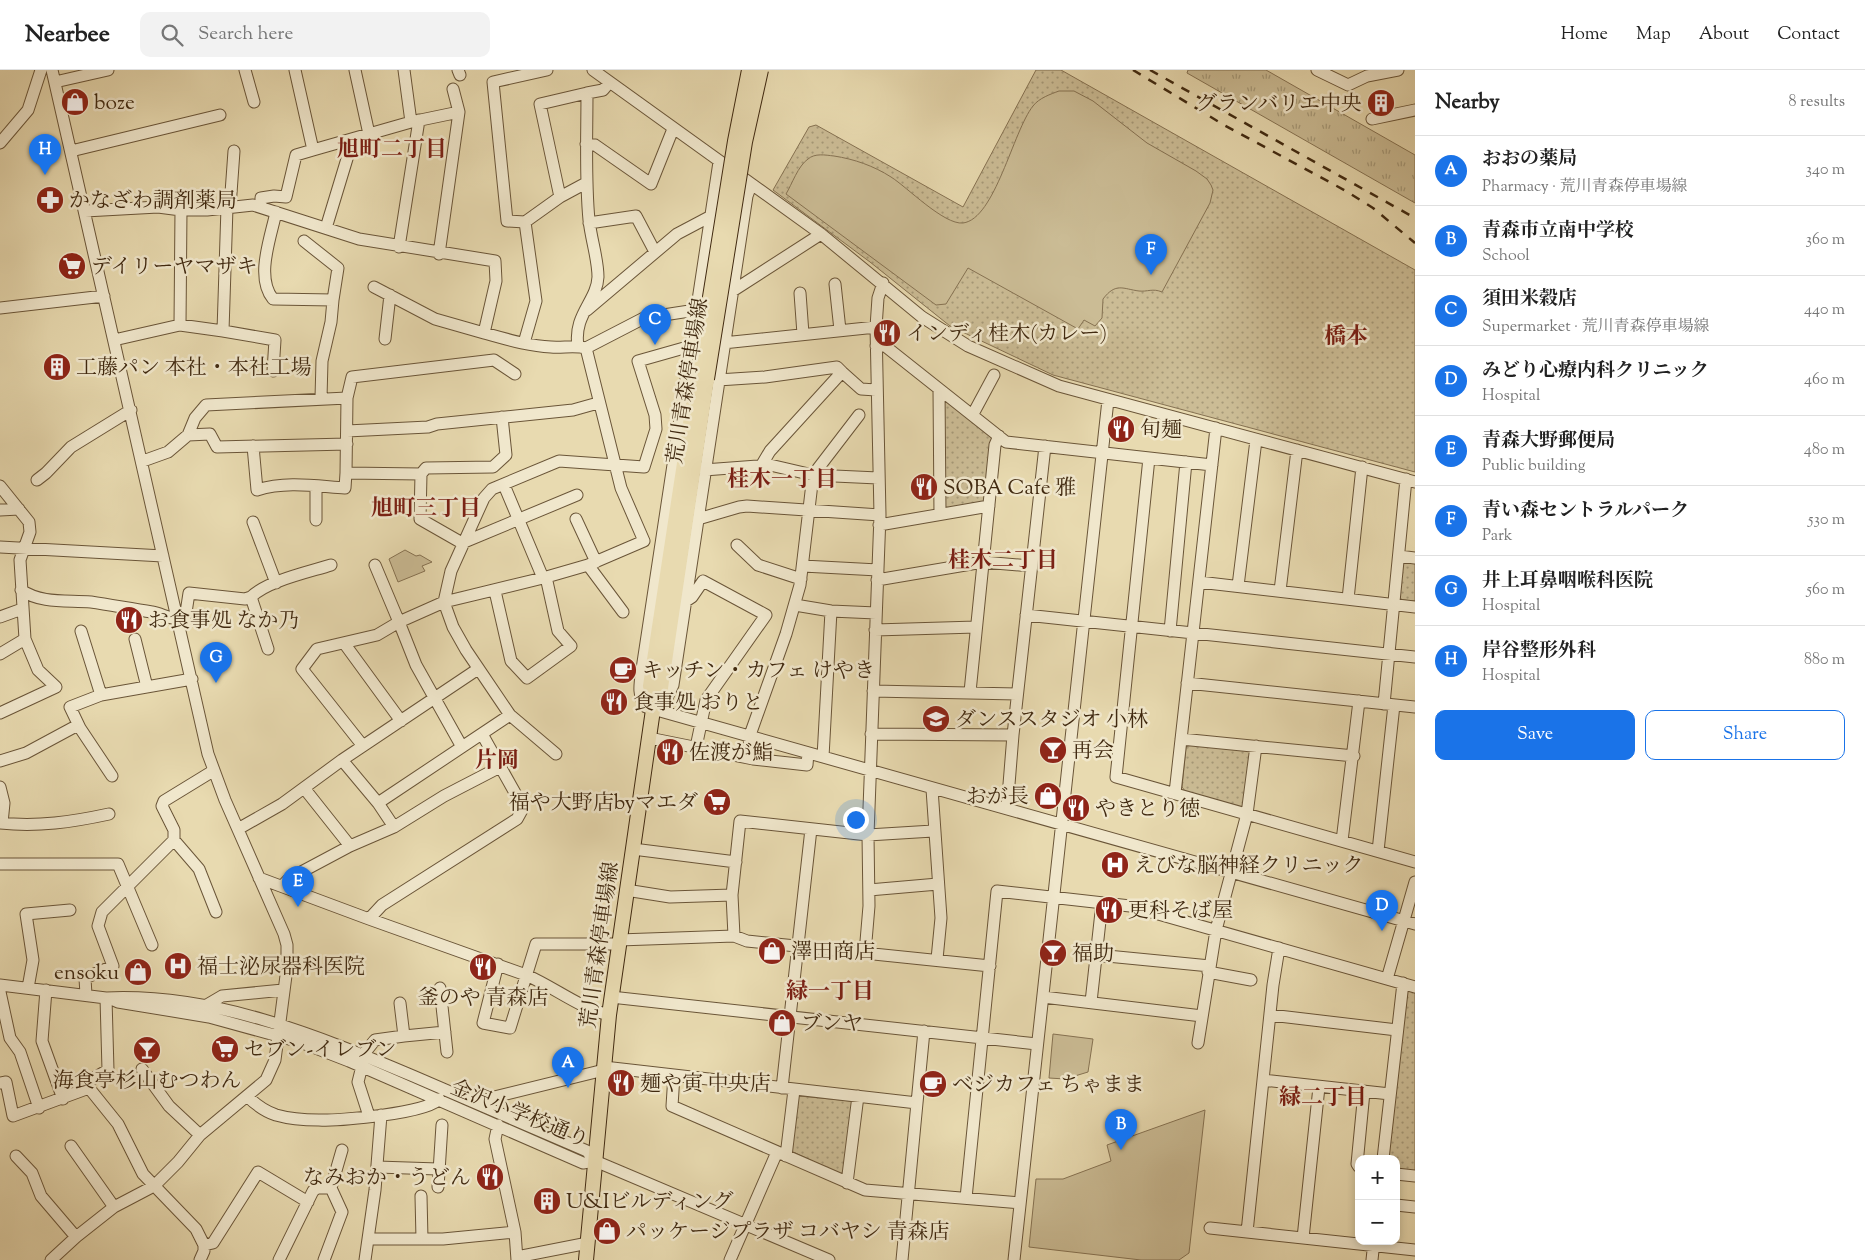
<!DOCTYPE html>
<meta charset="utf-8">
<style>
:root{--surface:#fff;--page:#f2f2f2;--text:#222;--muted:#767676;--line:#e0e0e0;--accent:#1a73e8}
body{margin:0;font-family:"Sorts Mill Goudy","Noto Serif JP",serif;background:var(--page);color:var(--text)}
.controls{position:absolute;right:15px;bottom:15px;display:grid;overflow:hidden;border-radius:10px;box-shadow:0 2px 8px #0003}
.controls button{width:45px;height:45px;display:grid;place-items:center;padding:0;border:0;border-bottom:1px solid var(--line);background:var(--surface);color:var(--text);font:25px sans-serif}
.you{position:absolute;left:855px;top:749px;width:18px;height:18px;margin:-12px;border:4px solid #fff;border-radius:50%;background:#1a73e8;box-shadow:0 0 0 8px #1a73e833}
.badge{display:grid;place-items:center;width:32px;height:32px;border-radius:50%;background:var(--accent);color:#fff;font-size:16px;font-weight:700}
.pin{position:absolute;translate:-50% -41px;filter:drop-shadow(0 1px 2px #0008)}
.pin::after{content:'';position:absolute;top:26px;width:18px;height:15px;background:inherit;clip-path:polygon(0 0,100% 0,50% 100%)}
.list{margin:0;padding:0;list-style:none}
h2{display:flex;justify-content:space-between;align-items:center;height:65px;margin:0;padding:0 20px;font-size:21px}
h2 small{font-size:16px;font-weight:400;color:var(--muted)}
.list li{display:grid;grid-template-columns:32px 1fr auto;gap:15px;align-items:center;box-sizing:border-box;height:70px;padding:0 20px;border-top:1px solid var(--line)}
.list b{display:block;font-size:19px;white-space:nowrap}
.list p{margin:0;font-size:16px;white-space:nowrap;color:var(--muted)}
.list em{font-size:16px;font-style:normal;color:var(--muted)}
.actions{display:flex;gap:10px;padding:15px 20px}
.actions a{flex:1;padding:11px 0;border:1px solid var(--accent);border-radius:10px;text-align:center;font-size:18px;color:var(--accent)}
.actions .main{background:var(--accent);color:#fff}
.icon{flex:none;width:28px;height:28px;fill:none;stroke:currentColor;stroke-width:2;stroke-linecap:round;stroke-linejoin:round}
.map{position:relative;flex:none;width:1415px;height:1190px;overflow:hidden}
header{display:flex;align-items:center;gap:30px;box-sizing:border-box;height:70px;padding:0 25px;background:var(--surface);border-bottom:1px solid var(--line)}
header strong{font-size:24px}
nav{display:flex;gap:28px;margin-inline-start:auto;font-size:18px}
.search{width:350px;height:45px;background:var(--page);display:flex;align-items:center;gap:12px;box-sizing:border-box;padding:0 18px;border-radius:10px;color:var(--muted);font-size:19px}
main{display:flex}
aside{flex:1;background:var(--surface)}
.map>svg:first-child{display:block}
.grass{fill:url(#grass-tufts);stroke:#867252}
.park{fill:url(#park-dots);stroke:#867252}
.pitch{fill:#cbbc95;stroke:#867252}
.lines{fill:none;stroke-linecap:round;stroke-linejoin:round}
.minor-casing{stroke:#6a5538;stroke-width:13}
.major-casing{stroke:#402910;stroke-width:16}
.minor{stroke:#f0e7cc;stroke-width:11}
.major{stroke:#e8dab0;stroke-width:14}
.rail{stroke:#402910;stroke-width:2.5;stroke-dasharray:9 9;stroke-linecap:butt}
.major-bridge-casing{stroke:#402910;stroke-width:16;stroke-linecap:butt}
.major-bridge{stroke:#e8dab0;stroke-width:14}
.labels{text-anchor:middle;stroke-width:5;stroke-linejoin:round;paint-order:stroke}
.poi-label{font-size:21px;fill:#402910;stroke:#f0e7cc;text-anchor:start}
.street-label{font-size:21px;fill:#402910;stroke:#f0e7cc}
.neighbourhood-label{font-size:22px;font-weight:bold;fill:#7a1f14;stroke:#f0e7cc}
</style>
<header>
<strong>Nearbee</strong>
<div class="search"><svg class="icon" aria-label="search" viewBox="0 0 24 24"><circle cx="10" cy="10" r="6"/><path d="M15 15l6 6"/></svg>Search here</div>
<nav><a>Home</a><a>Map</a><a>About</a><a>Contact</a></nav>
</header>
<main>
<div class="map">
<svg width="1415" height="1190" viewBox="0 0 1415 1190">
<defs>
<pattern id="grass-tufts" width="24" height="20" patternUnits="userSpaceOnUse" patternTransform="scale(1.25)"><rect width="24" height="20" fill="#cbbc95"/><path d="M3 7l-1-3M5 7V3M7 7l1-3M15 17l-1-3M17 17v-4M19 17l1-3" fill="none" stroke="#a69978"/></pattern>
<pattern id="park-dots" width="8" height="8" patternUnits="userSpaceOnUse" patternTransform="scale(1.25)"><rect width="8" height="8" fill="#cbbc95"/><path d="M2 2h.1M6 6h.1" fill="none" stroke="#a69978" stroke-width="1.8" stroke-linecap="round"/></pattern>
</defs>
<rect width="100%" height="100%" fill="#e8dab0"/>
<filter id="stains"><feTurbulence type="fractalNoise" baseFrequency=".004" numOctaves="4"/><feColorMatrix values="0 0 0 0 .2 0 0 0 0 .09 0 0 0 0 .02 0 0 0 .5 -.17"/></filter>
<radialGradient id="worn" r=".72"><stop offset=".6" stop-color="#630" stop-opacity="0"/><stop offset="1" stop-color="#630" stop-opacity=".3"/></radialGradient>
<path class="grass" d="M1188,0H1266L1415,85V133L1187,3Z"/>
<path class="park" d="M1036,0H1061L1415,200V402L1053,305L950,256L870,192L773,120L809,57L816,55L963,137Z
M944,331H947L992,367L986,430L983,433L945,440Z
M1405,492L1415,493V531L1402,530L1399,526L1402,494Z
M1190,674L1249,680L1251,683L1246,734L1241,737L1185,721L1182,717L1186,677Z
M1406,920L1415,923V1103L1396,1101V1089H1388Z
M799,1026L851,1031L853,1033L845,1102L840,1104L791,1081L797,1028Z"/>
<path class="pitch" d="M1059,21H1074L1093,31L1147,73L1196,101L1207,109L1211,115L1213,120L1210,133L1162,222C1153,218 1147,222 1139,221C1123,219 1116,212 1103,229L1102,248L1095,256L1084,250L1078,259L968,198L946,234L936,235L786,124C792,114 798,96 808,89C815,83 825,85 834,86C854,89 874,96 891,107C907,117 944,155 963,153C995,149 1013,61 1033,36C1039,28 1051,24 1059,21Z
M405,480L416,486L420,485L432,492L422,496L425,501L398,512L389,489Z
M1053,964L1093,969L1088,1002L1065,1009L1049,1008Z
M1205,1040L1189,1183L1179,1190H1141L1029,1177L1036,1109H1063L1111,1091L1107,1075Z"/>
<g class="lines">
<defs>
<path id="minor" d="M245,0L254,32
M295,0L313,80L411,52L459,42
M355,0L369,64
M404,0L411,52
M458,0L460,5
M547,0L493,12L507,151L525,152L560,127L586,113
M593,0L821,164L922,247L968,276L1059,316L1415,412
M1317,0L1348,15L1367,6L1398,0
M55,12L108,0
M1372,49L1415,40
M0,73L28,40L41,0
M586,74L595,75L651,114L673,59
M71,81L220,45
M719,92L642,599C640,613 637,625 646,637L1415,854
M560,127L540,34L587,23
M230,137L234,81
M261,137V128L274,126L286,127L296,85L313,80
M85,141L158,137L181,140H207L253,135L359,169L495,191L496,211L484,263C506,269 528,276 551,277C563,278 574,275 586,278L644,248L696,240
M276,142C271,167 255,207 273,229L333,230L331,252L322,291L321,328
M589,153L636,146L655,182
M326,158L353,69
M304,171L338,198L333,230
M399,177L419,50
M439,184L459,42L453,19
M835,214L840,260
M374,217L435,249L484,263
M731,222L821,164
M800,223L803,264
M0,238L104,226
M587,240L677,164L711,146
M180,255L181,140
M223,261L275,270L273,301
M385,269L390,225
M114,270L180,255L223,261L227,137
M524,273L536,231L525,152
M723,273L876,257
M578,276C573,245 597,231 598,207C598,189 591,169 589,150C585,108 587,66 587,23L603,20L609,13
M876,276H885L1006,372L1212,395
M718,310L765,307L837,297L842,302
M939,319L940,444
M347,328L352,307L494,290L515,304
M973,344L994,305
M347,361L428,357L437,354L573,340L598,333
M188,365L210,364L217,377L347,374
M253,376L257,420C286,411 315,416 345,418L346,403
M1149,388L1116,707L1415,792
M143,391L168,382L188,365L195,348L206,335L347,328L346,403L421,404L420,449L462,473
M761,396L770,381L842,302L861,319L876,320
M704,400L770,395L813,405L878,408
M421,404L426,398L493,397L506,385L502,347
M37,410L46,403L71,377L131,340
M504,415L543,508
M0,416L29,452L30,462L20,490L25,569L38,600L56,617L0,643
M0,440L19,439
M576,449L596,492
M698,449L739,437L747,436L880,445
M316,450V416
M253,452L276,513
M879,455L989,436
M462,473L577,425
M737,475L758,495L801,509
M0,477L163,486
M1399,486L1415,488
M588,495L623,542
M803,496L878,500
M877,510L983,492L1031,496
M1199,512L1415,537
M1238,516L1256,370
M21,520C42,534 66,530 91,532C111,535 132,539 152,542C163,544 173,551 185,549L189,523L245,529L251,527
M495,521L511,591L527,608L571,576L558,561L546,507
M1280,521L1297,380
M1348,529L1362,397
M686,531L692,527L703,511L766,545L706,630L696,677
M795,535L831,541L876,543
M1026,545L1415,587
M0,547L22,539
M875,560L976,557
M81,561L101,625
M1170,561L1186,392
M135,569L147,617
M344,573L401,651
M268,579L251,527C267,511 309,502 331,495
M0,584L25,569
M1187,613L1415,637
M873,621L1017,624
M970,622L995,375L999,366
M1384,634L1406,409
M653,640L666,630L673,615L747,126L751,115
M80,658L70,637L101,625L192,609
M871,664L1013,665L1045,376
M649,668L753,689L807,695L808,683
M1181,669L1354,686
M363,676L302,599L317,579L377,565L399,552L375,495
M462,677L416,595L399,552L444,532L543,508L588,495L644,471L621,418L586,278
M556,684L510,645L466,580L453,557L444,532L451,501L484,428L492,419L559,391L644,397L656,359L655,345L638,291L691,276
M823,687L831,541
M748,688L750,665L786,564L800,515L813,405L859,345
M342,690L378,733L394,757
M0,691L26,683L78,655L112,706
M213,701L164,731L162,736L174,760V770L199,799L216,842
M0,717L4,733L2,753
M304,718L350,776
M932,719L941,848L937,889
M1175,723L1216,358
M378,733L510,645
M1007,739L1013,665
M0,753C38,757 72,752 109,744
M238,759L282,734L342,690L478,599
M1342,771L1359,631
M633,779L736,792
M1378,781L1394,635
M0,794H118L152,875
M259,808L369,849L526,905C554,917 579,938 609,945
M282,816L290,808L350,776L394,757L444,726L500,697
M626,820L670,827L732,825
M869,820L938,814
M369,849L382,835L517,749L522,740L519,730L482,664
M734,866L732,825L740,751L868,765L933,761
M619,870L734,866L747,871L990,896
M865,883L869,836L868,765L880,445L876,257L878,228L883,213
M1097,885L1210,896
M498,894L483,953L510,958L536,874H618
M1208,902L1251,910
M1387,909L1415,812
M0,915L106,928C213,923 316,965 413,1006C471,1031 529,1056 587,1081L595,1091
M28,918L33,890L26,844L70,840
M440,918L447,982
M46,920L42,971L63,1029
M0,922L10,968L20,982L39,1038
M86,925L85,908L113,896L98,856L102,842L174,770
M611,927L1037,974
M1043,927L1202,946
M106,928L108,1000L89,1011V1018L118,1054L143,1104L196,1159L204,1175V1181L200,1190
M109,928L118,932L209,947L300,972L349,991L583,1093L595,1091L614,1099L829,1190
M1091,932L1102,833
M400,933L404,966L445,962
M205,936L222,926L283,920
M1270,945L1397,960
M1198,973L1216,860L1247,744L1256,676
M363,985L375,970L404,966
M362,996L358,1012L369,1046
M604,997L917,1033L902,1190
M142,999L169,1036L200,1065
M674,1005L672,1036L865,1120L1020,1133
M1263,1010L1390,1024
M0,1013L6,1012L13,1046L89,1018
M782,1018L811,759
M247,1026C256,1035 264,1041 276,1045C290,1049 305,1050 319,1050C338,1051 430,1043 439,1029
M917,1033L924,961
M481,1035L490,1028L604,1000
M498,1055L495,1069L515,1162L517,1190
M71,1076L114,1137
M16,1086L32,1103L41,1126L76,1167
M786,1086L794,1020
M1383,1089L1403,913
M377,1097L438,1099
M1359,1097L1357,1094L1364,1022
M1396,1104L1415,1106
M847,1113L858,1026
M438,1117L442,1055
M421,1126L422,1169
M966,1128L997,821L1130,836L1415,917
M1396,1135L1415,1137
M1210,1158L1415,1180
M1247,1162L1273,915L1279,878
M1303,1168L1319,1017
M369,1169H443L515,1162
M204,1175L213,1173L258,1102L308,1132
M517,1187L588,1173
M51,1190L76,1167L114,1137L154,1116L178,1092L200,1065L266,1010L275,990L287,898V875L284,864L225,730L208,684L52,0
M279,1190L313,1121L317,1118H331
M324,1190L342,1142L331,1118L342,1080
M365,1190L375,1120L381,1045
M730,1190L777,1082
M1014,1190L1108,330
M1372,1190L1374,1171"/>
<path id="major" d="M655,626L650,616L697,308
M586,1190L609,945L655,626L661,618L707,309"/>
</defs>
<use href="#minor" class="minor-casing"/>
<use href="#major" class="major-casing"/>
<use href="#minor" class="minor"/>
<use href="#major" class="major"/>
<path class="rail" d="M1133,0L1224,55L1346,121L1373,138L1415,173
M1150,0L1415,148"/>
<defs>
<path id="major-bridge" d="M697,308L735,71L749,0
M707,309L745,72L761,0"/>
</defs>
<use href="#major-bridge" class="major-bridge-casing"/>
<use href="#major-bridge" class="major-bridge"/>
</g>
<defs>
<symbol id="shop-disc" viewBox="-11 -11 22 22"><circle r="9.5" fill="#8f2418" stroke="#f0e7cc"/><path d="M-5-2.5h2.3a2.7 3.5 0 0 1 5.4 0H5L5.5 6h-11ZM-1.5-2.5h3a1.5 2.3 0 0 0-3 0Z" fill="#fff"/></symbol>
<symbol id="building-disc" viewBox="-11 -11 22 22"><circle r="9.5" fill="#8f2418" stroke="#f0e7cc"/><path d="M-4-6H4V6H1V3H-1V6H-4ZM-2.5-4.3h1.7v1.8h-1.7ZM.8-4.3h1.7v1.8H.8ZM-2.5-1h1.7V.8h-1.7ZM.8-1h1.7V.8H.8Z" fill="#fff"/></symbol>
<symbol id="pharmacy-disc" viewBox="-11 -11 22 22"><circle r="9.5" fill="#8f2418" stroke="#f0e7cc"/><path d="M-2-6h4v4h4v4h-4v4h-4v-4h-4v-4h4Z" fill="#fff"/></symbol>
<symbol id="supermarket-disc" viewBox="-11 -11 22 22"><circle r="9.5" fill="#8f2418" stroke="#f0e7cc"/><path d="M-6-5.5h2.5l.6 2H6L4.5 2H-2.5L-4.4-4H-6ZM-1.5 3.2a1.3 1.3 0 1 0 .1 0ZM3 3.2a1.3 1.3 0 1 0 .1 0Z" fill="#fff"/></symbol>
<symbol id="restaurant-disc" viewBox="-11 -11 22 22"><circle r="9.5" fill="#8f2418" stroke="#f0e7cc"/><path d="M-5-6h1v4h1v-4h1v4h1v-4h1v5L-1.5 .5V6h-2V.5L-5-1ZM5-6V6H3V1.5H1.5Q1.5-4 5-6Z" fill="#fff"/></symbol>
<symbol id="cafe-disc" viewBox="-11 -11 22 22"><circle r="9.5" fill="#8f2418" stroke="#f0e7cc"/><path d="M-5.5-4.5H6V0H3Q3 3.5 0 3.5H-2.5Q-5.5 3.5-5.5 0ZM3-3.2v2h1.7v-2ZM-6 4.5H4V6H-6Z" fill="#fff"/></symbol>
<symbol id="school-disc" viewBox="-11 -11 22 22"><circle r="9.5" fill="#8f2418" stroke="#f0e7cc"/><path d="M0-5L7-2L0 1L-7-2ZM-4 1L0 2.5L4 1V4Q0 6-4 4Z" fill="#fff"/></symbol>
<symbol id="bar-disc" viewBox="-11 -11 22 22"><circle r="9.5" fill="#8f2418" stroke="#f0e7cc"/><path d="M-6-5H6L.8 .8V4.5H3.5V6h-7V4.5H-.8V.8Z" fill="#fff"/></symbol>
<symbol id="hospital-disc" viewBox="-11 -11 22 22"><circle r="9.5" fill="#8f2418" stroke="#f0e7cc"/><path d="M-5-5h3v3.5h4V-5h3V5h-3V1.5h-4V5h-3Z" fill="#fff"/></symbol>
</defs>
<g fill-rule="evenodd">
<use href="#shop-disc" x="59" y="16" width="32" height="32"/>
<use href="#building-disc" x="1365" y="17" width="32" height="32"/>
<use href="#pharmacy-disc" x="34" y="114" width="32" height="32"/>
<use href="#supermarket-disc" x="56" y="180" width="32" height="32"/>
<use href="#restaurant-disc" x="871" y="247" width="32" height="32"/>
<use href="#building-disc" x="41" y="281" width="32" height="32"/>
<use href="#restaurant-disc" x="1105" y="343" width="32" height="32"/>
<use href="#restaurant-disc" x="908" y="401" width="32" height="32"/>
<use href="#restaurant-disc" x="113" y="534" width="32" height="32"/>
<use href="#cafe-disc" x="607" y="584" width="32" height="32"/>
<use href="#restaurant-disc" x="598" y="616" width="32" height="32"/>
<use href="#school-disc" x="920" y="633" width="32" height="32"/>
<use href="#bar-disc" x="1037" y="664" width="32" height="32"/>
<use href="#restaurant-disc" x="654" y="666" width="32" height="32"/>
<use href="#shop-disc" x="1032" y="710" width="32" height="32"/>
<use href="#supermarket-disc" x="701" y="716" width="32" height="32"/>
<use href="#restaurant-disc" x="1060" y="722" width="32" height="32"/>
<use href="#hospital-disc" x="1099" y="779" width="32" height="32"/>
<use href="#restaurant-disc" x="1093" y="824" width="32" height="32"/>
<use href="#shop-disc" x="756" y="865" width="32" height="32"/>
<use href="#bar-disc" x="1037" y="867" width="32" height="32"/>
<use href="#hospital-disc" x="162" y="880" width="32" height="32"/>
<use href="#restaurant-disc" x="467" y="881" width="32" height="32"/>
<use href="#shop-disc" x="122" y="886" width="32" height="32"/>
<use href="#shop-disc" x="766" y="937" width="32" height="32"/>
<use href="#supermarket-disc" x="209" y="963" width="32" height="32"/>
<use href="#bar-disc" x="131" y="964" width="32" height="32"/>
<use href="#restaurant-disc" x="605" y="997" width="32" height="32"/>
<use href="#cafe-disc" x="917" y="998" width="32" height="32"/>
<use href="#restaurant-disc" x="474" y="1091" width="32" height="32"/>
<use href="#building-disc" x="531" y="1115" width="32" height="32"/>
<use href="#shop-disc" x="591" y="1145" width="32" height="32"/>
</g>
<g class="labels">
<g class="poi-label">
<text x="94" y="39">boze</text>
<text x="1362" y="40" text-anchor="end">グランバリエ中央</text>
<text x="69" y="137">かなざわ調剤薬局</text>
<text x="91" y="203">デイリーヤマザキ</text>
<text x="906" y="270">インディ桂木(カレー)</text>
<text x="76" y="304">工藤パン 本社・本社工場</text>
<text x="1140" y="366">旬麺</text>
<text x="943" y="424">SOBA Cafe 雅</text>
<text x="148" y="557">お食事処 なか乃</text>
<text x="642" y="607">キッチン・カフェ けやき</text>
<text x="633" y="639">食事処 おりと</text>
<text x="955" y="656">ダンススタジオ 小林</text>
<text x="1072" y="687">再会</text>
<text x="689" y="689">佐渡が鮨</text>
<text x="1029" y="733" text-anchor="end">おが長</text>
<text x="698" y="739" text-anchor="end">福や大野店byマエダ</text>
<text x="1095" y="745">やきとり徳</text>
<text x="1134" y="802">えびな脳神経クリニック</text>
<text x="1128" y="847">更科そば屋</text>
<text x="791" y="888">澤田商店</text>
<text x="1072" y="890">福助</text>
<text x="197" y="903">福士泌尿器科医院</text>
<text x="119" y="909" text-anchor="end">ensoku</text>
<text x="483" y="934" text-anchor="middle">釜のや 青森店</text>
<text x="801" y="960">ブンヤ</text>
<text x="244" y="986">セブン-イレブン</text>
<text x="147" y="1017" text-anchor="middle">海食亭杉山むつわん</text>
<text x="640" y="1020">麺や寅 中央店</text>
<text x="952" y="1021">ベジカフェ ちゃまま</text>
<text x="471" y="1114" text-anchor="end">なみおか・うどん</text>
<text x="566" y="1138">U&amp;Iビルディング</text>
<text x="626" y="1168">パッケージプラザ コバヤシ 青森店</text>
</g>
<g class="street-label">
<text transform="translate(687 311) rotate(-81)" y="7">荒川青森停車場線</text>
<text transform="translate(599 875) rotate(-82)" y="7">荒川青森停車場線</text>
<text transform="translate(520 1043) rotate(22)" y="7">金沢小学校通り</text>
</g>
<g class="neighbourhood-label">
<text x="392" y="86">旭町二丁目</text>
<text x="1346" y="273">橋本</text>
<text x="782" y="416">桂木一丁目</text>
<text x="426" y="445">旭町三丁目</text>
<text x="1003" y="497">桂木二丁目</text>
<text x="497" y="697">片岡</text>
<text x="830" y="928">緑一丁目</text>
<text x="1323" y="1034">緑二丁目</text>
</g>
</g>
<rect width="100%" height="100%" filter="url(#stains)"/>
<rect width="100%" height="100%" fill="url(#worn)"/>
</svg>
<div class="controls">
<button>+</button>
<button>−</button>
</div>
<div class="you"></div>
<div class="pin badge" style="left:568px;top:1018px">A</div>
<div class="pin badge" style="left:1121px;top:1080px">B</div>
<div class="pin badge" style="left:655px;top:275px">C</div>
<div class="pin badge" style="left:1382px;top:861px">D</div>
<div class="pin badge" style="left:298px;top:837px">E</div>
<div class="pin badge" style="left:1151px;top:205px">F</div>
<div class="pin badge" style="left:216px;top:613px">G</div>
<div class="pin badge" style="left:45px;top:105px">H</div>
</div>
<aside>
<h2>Nearby<small>8 results</small></h2>
<ul class="list">
<li><span class="badge">A</span><div><b>おおの薬局</b><p>Pharmacy · 荒川青森停車場線</p></div><em>340 m</em></li>
<li><span class="badge">B</span><div><b>青森市立南中学校</b><p>School</p></div><em>360 m</em></li>
<li><span class="badge">C</span><div><b>須田米穀店</b><p>Supermarket · 荒川青森停車場線</p></div><em>440 m</em></li>
<li><span class="badge">D</span><div><b>みどり心療内科クリニック</b><p>Hospital</p></div><em>460 m</em></li>
<li><span class="badge">E</span><div><b>青森大野郵便局</b><p>Public building</p></div><em>480 m</em></li>
<li><span class="badge">F</span><div><b>青い森セントラルパーク</b><p>Park</p></div><em>530 m</em></li>
<li><span class="badge">G</span><div><b>井上耳鼻咽喉科医院</b><p>Hospital</p></div><em>560 m</em></li>
<li><span class="badge">H</span><div><b>岸谷整形外科</b><p>Hospital</p></div><em>880 m</em></li>
</ul>
<div class="actions"><a class="main">Save</a><a>Share</a></div>
</aside>
</main>
